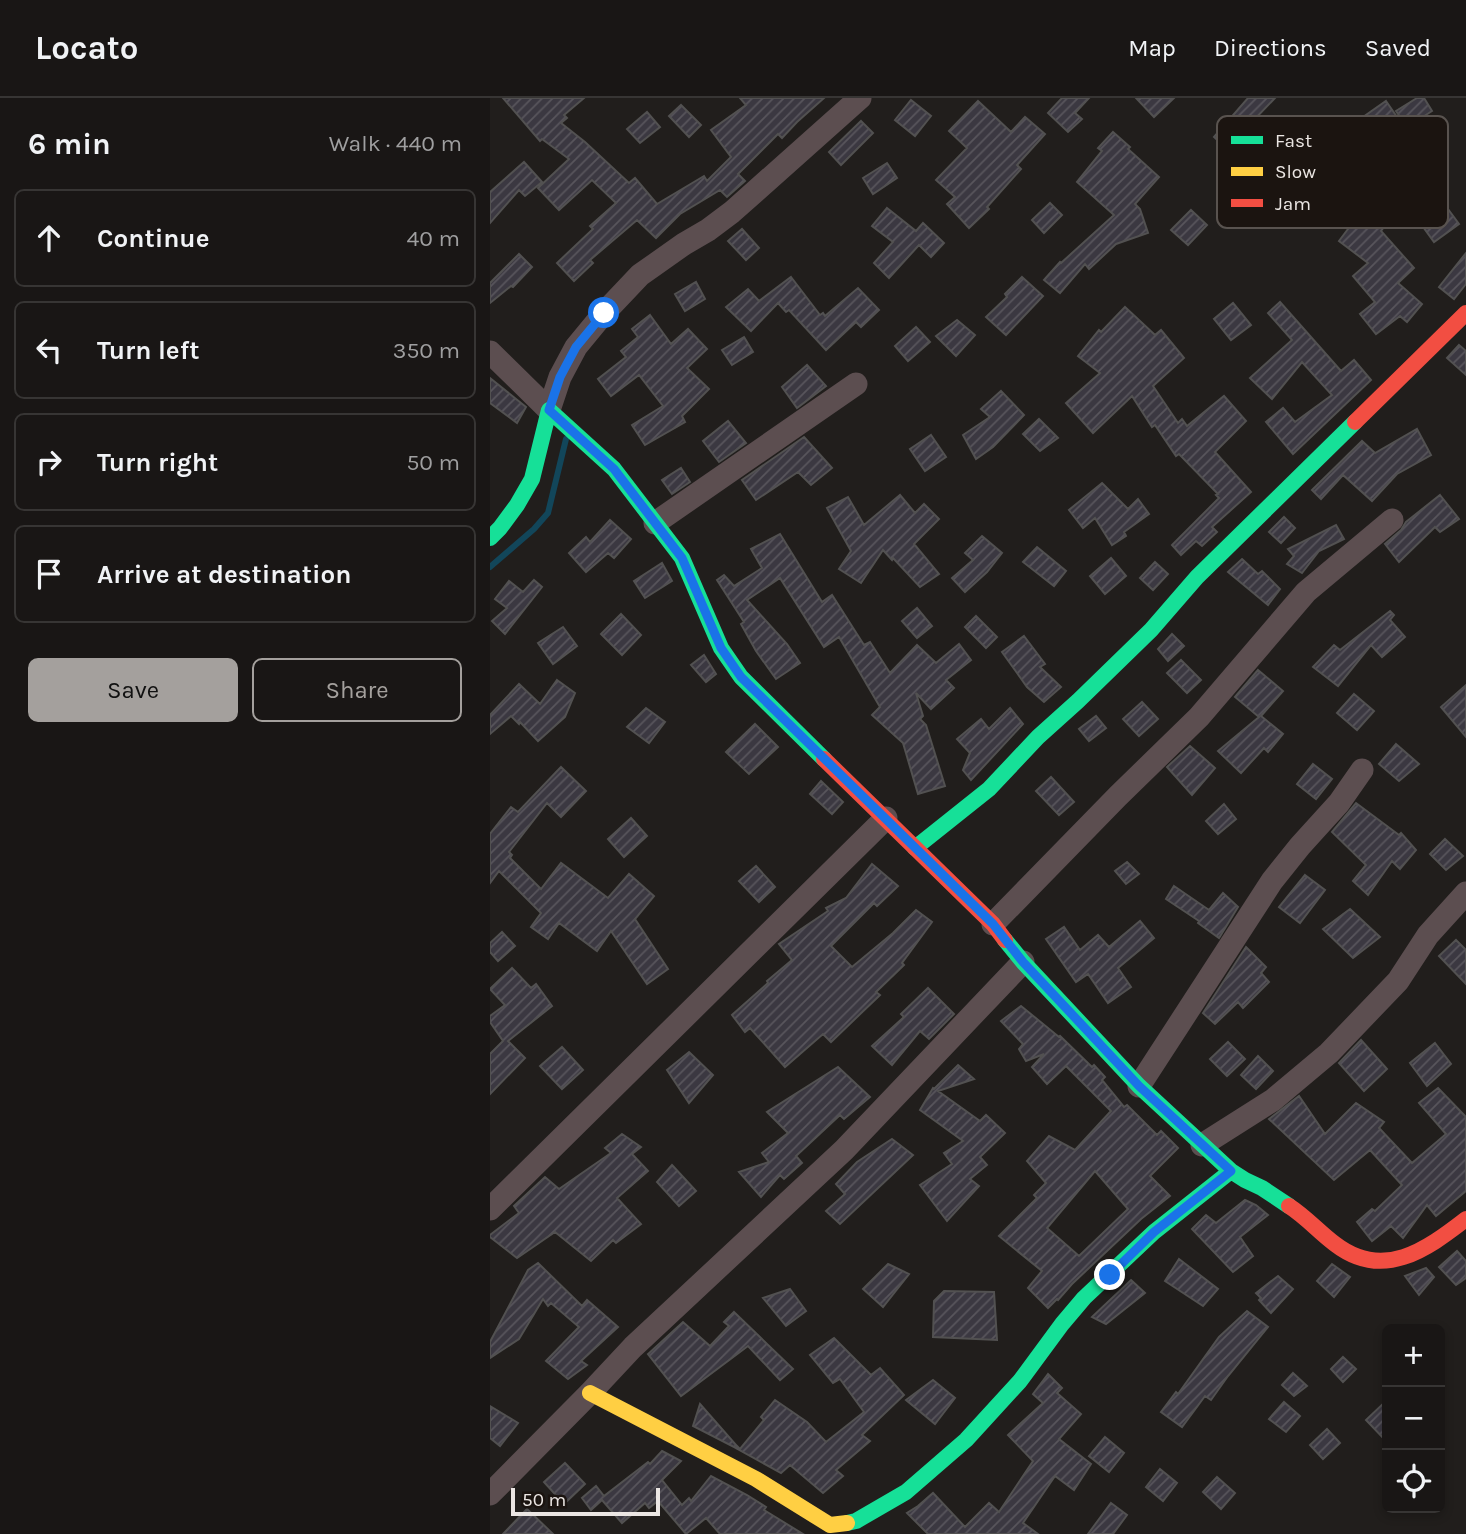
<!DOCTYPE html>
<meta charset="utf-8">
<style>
:root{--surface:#191615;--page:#221f1e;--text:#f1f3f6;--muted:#9f9fa0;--line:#373534;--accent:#a4a09d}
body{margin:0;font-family:Karla,sans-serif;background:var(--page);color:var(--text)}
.controls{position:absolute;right:21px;bottom:21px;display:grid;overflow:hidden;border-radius:10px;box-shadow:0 4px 10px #0003}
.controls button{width:63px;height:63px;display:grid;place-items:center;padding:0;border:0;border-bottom:2px solid var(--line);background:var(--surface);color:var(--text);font:35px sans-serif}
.scale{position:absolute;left:21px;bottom:18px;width:149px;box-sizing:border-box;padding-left:7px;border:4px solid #ebe6e3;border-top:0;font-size:19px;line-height:24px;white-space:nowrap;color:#ebe6e3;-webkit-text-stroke:5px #1b1410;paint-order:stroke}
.stop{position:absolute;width:21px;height:21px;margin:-16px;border:5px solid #1a73e8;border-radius:50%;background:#fff}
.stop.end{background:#1a73e8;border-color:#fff;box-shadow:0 2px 7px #0008}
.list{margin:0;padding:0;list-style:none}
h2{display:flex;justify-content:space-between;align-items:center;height:91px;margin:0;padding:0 28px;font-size:30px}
h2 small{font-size:23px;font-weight:400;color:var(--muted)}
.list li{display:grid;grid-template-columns:46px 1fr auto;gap:21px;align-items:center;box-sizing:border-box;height:98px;margin:0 14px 14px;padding:0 14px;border:2px solid var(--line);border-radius:10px}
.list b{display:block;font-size:26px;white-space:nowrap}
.list em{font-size:23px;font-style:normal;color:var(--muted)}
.actions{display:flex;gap:14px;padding:21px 28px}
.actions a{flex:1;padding:16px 0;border:2px solid var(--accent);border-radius:10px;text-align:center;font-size:24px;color:var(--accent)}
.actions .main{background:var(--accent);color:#111}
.icon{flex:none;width:38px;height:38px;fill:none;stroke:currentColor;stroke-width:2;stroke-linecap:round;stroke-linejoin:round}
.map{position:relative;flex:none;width:976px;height:1436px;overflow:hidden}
header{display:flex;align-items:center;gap:42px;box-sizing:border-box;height:98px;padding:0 35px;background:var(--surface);border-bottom:2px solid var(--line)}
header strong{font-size:33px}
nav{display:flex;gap:38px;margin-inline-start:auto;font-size:24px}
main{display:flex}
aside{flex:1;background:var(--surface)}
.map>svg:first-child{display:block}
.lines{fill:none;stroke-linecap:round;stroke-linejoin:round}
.stream{stroke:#12465a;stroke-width:6}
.building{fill:url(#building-hatch);stroke:#525151;stroke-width:2;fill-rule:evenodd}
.street{stroke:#5c4e50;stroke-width:23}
.fast{stroke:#16e098;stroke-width:16}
.slow{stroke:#ffcf43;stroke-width:16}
.jam{stroke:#f24e42;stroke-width:16}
.route{stroke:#1a73e8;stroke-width:9}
.key{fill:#1b1410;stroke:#59534f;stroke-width:2}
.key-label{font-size:19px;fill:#ebe6e3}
</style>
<header>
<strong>Locato</strong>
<nav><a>Map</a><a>Directions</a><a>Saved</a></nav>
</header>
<main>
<aside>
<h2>6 min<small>Walk · 440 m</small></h2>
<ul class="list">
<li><svg class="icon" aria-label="ahead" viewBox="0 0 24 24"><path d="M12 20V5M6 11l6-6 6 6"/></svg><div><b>Continue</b></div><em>40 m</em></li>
<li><svg class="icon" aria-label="left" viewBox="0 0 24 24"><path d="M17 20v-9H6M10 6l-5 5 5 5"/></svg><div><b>Turn left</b></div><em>350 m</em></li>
<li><svg class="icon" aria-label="right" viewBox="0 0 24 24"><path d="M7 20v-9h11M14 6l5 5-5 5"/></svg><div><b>Turn right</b></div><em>50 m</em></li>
<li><svg class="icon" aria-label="arrive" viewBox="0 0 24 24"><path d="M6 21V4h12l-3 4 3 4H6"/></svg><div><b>Arrive at destination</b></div></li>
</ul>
<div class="actions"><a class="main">Save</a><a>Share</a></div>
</aside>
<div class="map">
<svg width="976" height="1436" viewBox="0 0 976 1436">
<defs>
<pattern id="building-hatch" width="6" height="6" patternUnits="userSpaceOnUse" patternTransform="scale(1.75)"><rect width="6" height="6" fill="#3b3841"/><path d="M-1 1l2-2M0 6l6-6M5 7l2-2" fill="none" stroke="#58555c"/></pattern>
</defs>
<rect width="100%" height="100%" fill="#211e1c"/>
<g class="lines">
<path class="stream" d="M0,469L44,431L58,415L76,341"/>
</g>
<path class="building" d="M13,0H94L74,17L77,20L71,25L95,44L139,85L145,80L167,106L214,78L217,83L241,59L221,32L256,7L250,0H334L307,24L292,40L288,36L248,76L255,83L237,99L230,92L190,116L166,140L147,122L100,162L103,165L84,183L67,165L103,131L100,128L126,105L102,82L69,112L48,90L79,61L52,41L50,43Z
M572,0H599L585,15L592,21L578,34L558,15Z
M646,0H684L664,19Z
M758,0H785L758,28L782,47L765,66L744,48L739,53L724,39Z
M927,0H934L942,13L917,29L906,13Z
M421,2L441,18L425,38L405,22Z
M488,3L521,34L535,19L555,36L527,67L531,71L497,109L499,111L479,130L457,106L465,99L446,82L477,50L459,33Z
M896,3L907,19L878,40L866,24Z
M191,7L211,27L199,39L179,18Z
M157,14L170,29L150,45L137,31Z
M371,23L383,35L351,67L339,54Z
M623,34L640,49L638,51L669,79L645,106L650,111L658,135L626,146L599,171L595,166L570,195L554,182L570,164L571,165L624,117L587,84L612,53L608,50Z
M34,64L52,84L35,98L29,92L0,125V94Z
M397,65L407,80L383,96L373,80Z
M920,78L932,89L938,84L969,126L944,144L918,108L915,111L911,107L891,133L924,170L908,185L932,206L917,224L910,218L886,236L870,216L885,204L863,178L878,165L849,143L864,123L867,125L877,112L882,117Z
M560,105L572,117L554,135L542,122Z
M397,110L426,133L433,125L454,145L441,159L429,147L399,180L384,165L403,144L382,128Z
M701,112L717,127L698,147L681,132Z
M252,131L269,150L256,162L238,143Z
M976,155V186L964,201L949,189Z
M29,156L42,169L23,189L21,188L0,205V185Z
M301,179L330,217L333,215L335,218L368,190L389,212L371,229L366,224L336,252L299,212L296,214L288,205L261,233L236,209L258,191L269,203Z
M532,179L553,198L516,237L496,219L517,199L515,196Z
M206,184L215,201L195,213L185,196Z
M790,204L851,273L864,262L881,282L803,356L776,324L793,310L805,324L842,297L812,264L782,301L760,280L802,242L778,215Z
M743,205L761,227L741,242L724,221Z
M635,209L665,237L671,232L694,260L663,288L688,325L692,321L697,328L734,298L756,323L725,354L761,394L722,429L727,434L712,448L706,443L691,457L682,447L729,400L726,397L728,396L689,356L686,358L665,327L662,329L642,298L603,335L576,305L610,275L588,258L609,232L611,234Z
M160,217L181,246L198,231L217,251L197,270L219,291L192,318L195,324L155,347L142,327L173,308L149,277L121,298L108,281L136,259L131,253L148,239L142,231Z
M467,222L485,237L466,258L446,238Z
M426,229L440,244L418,263L405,248Z
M254,239L263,254L242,267L232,252Z
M969,247L976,253V277L957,260Z
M317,267L336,288L307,310L292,289Z
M0,280L36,309L27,325L0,305Z
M511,293L534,317L503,349L486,361L473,337L500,319L491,311Z
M549,321L568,340L550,353L533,336Z
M238,323L256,345L229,364L213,343Z
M927,331L941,357L907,376L882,403L853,377L831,401L822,392L872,343L885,355Z
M441,337L456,359L435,373L420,351Z
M314,339L342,370L321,387L308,374L266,402L252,382Z
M191,370L200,384L182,396L172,382Z
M612,385L638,411L648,401L659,416L634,434L636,438L622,447L605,420L593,430L579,412Z
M410,397L425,415L434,406L449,421L424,446L449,476L430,489L403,460L402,462L393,452L371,485L349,471L361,453L337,410L358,399L374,427Z
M950,397L969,421L950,434L945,429L909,464L895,446L911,432L916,424Z
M794,419L805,430L791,445L779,434Z
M120,422L141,441L124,460L118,455L96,474L79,455L96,439L100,444Z
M846,427L854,441L829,453L812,475L797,466L804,458L798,451Z
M290,436L332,504L342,497L374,547L380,544L400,575L427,547L446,565L469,546L481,562L456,582L464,590L441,611L426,595L433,618L430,621L436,627L455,688L428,696L413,645L382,617L390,609L349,539L334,549L290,480L257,502L297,546L310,565L286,581L266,553L251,526L254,524L227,482L234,477L244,488L272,470L261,451Z
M492,438L512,455L497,474L475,494L462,480L483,462L475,455Z
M547,449L576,473L564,488L533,464Z
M621,460L636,478L615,496L600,478Z
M752,461L768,476L772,473L790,491L778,507L738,474Z
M665,464L678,476L663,492L650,480Z
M172,465L182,483L155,500L144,483Z
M44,482L52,489L15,536L2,523L17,510L5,501L19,483L33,494Z
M427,510L442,528L427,540L412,523Z
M900,513L904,517L900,522L915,539L892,559L881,547L848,588L823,569L844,547L850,552Z
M131,516L151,537L132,557L111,536Z
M486,518L507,539L496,550L475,529Z
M73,529L87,548L63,566L48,545Z
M682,536L694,548L678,563L668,551Z
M534,538L555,566L550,569L571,589L554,604L537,589L512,554Z
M214,557L226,576L216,584L201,567Z
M691,562L711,582L697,595L677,575Z
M768,572L793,593L771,618L793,636L778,654L774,650L751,675L728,653L769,619L745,599Z
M67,582L85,595L75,619L48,643L30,624L29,626L21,618L0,636V617L29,586L50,606Z
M976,587V639L951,609Z
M864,596L884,613L867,632L847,615Z
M652,604L668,621L649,638L633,621Z
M156,610L175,624L159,645L137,629Z
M520,610L533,626L481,682L473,672L480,655L467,641L491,621L499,631Z
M606,618L616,630L599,643L589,631Z
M265,626L288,649L259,676L236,654Z
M906,646L929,666L909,683L889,666Z
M700,648L725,670L702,697L677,669Z
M823,666L842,681L826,701L807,686Z
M71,669L96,693L71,719L57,705L19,754L22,757L20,760L51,791L71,765L118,800L139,776L164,798L145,821L178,871L157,886L121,833L107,853L69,825L58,841L41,829L51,815L9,773L0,785V736L21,709L28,714Z
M561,679L584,704L569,717L546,693Z
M331,683L353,704L342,716L320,696Z
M866,705L909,737L911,735L926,752L910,771L902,763L878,797L863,783L876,767L842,734Z
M734,706L746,721L728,736L716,723Z
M141,720L157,738L134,759L118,741Z
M955,741L973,758L956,772L940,756Z
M637,764L649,776L636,786L625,773Z
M382,766L408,788L387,808L384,805L341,848L362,869L403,835L426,812L442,824L412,865L414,867L386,894L390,897L341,944L333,936L295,969L260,930L255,934L242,917L278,885L277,883L302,862L289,846L338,813L336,810L356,800Z
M266,768L285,789L269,804L249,783Z
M815,777L835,792L810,825L789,809Z
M684,788L719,812L733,795L748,809L729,840L708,825L709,823L676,801Z
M860,811L890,839L863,860L833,831Z
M650,823L664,840L628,870L641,889L618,905L598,876L586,884L556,841L574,829L590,852L608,837L619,849Z
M12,834L25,848L8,863L0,854V845Z
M966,842L976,852V886L949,858Z
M756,849L776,869L771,875L779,884L753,910L748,904L725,926L713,915Z
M22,870L41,890L46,886L62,908L18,943L35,960L0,996V956L13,943L0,924V918L15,907L0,891Z
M438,890L464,916L439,941L430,933L402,967L382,948L414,919L411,916Z
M531,908L569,939L570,938L602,969L604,967L615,979L612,982L634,1009L637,1007L667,1037L671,1033L688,1050L660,1078L680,1098L651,1121L582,1186L568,1202L567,1201L558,1210L538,1190L552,1173L509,1138L547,1100L544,1097L556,1085L537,1063L559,1038L585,1052L621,1013L576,968L557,986L542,969L554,956L536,963L529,951L533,946L511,923ZM605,1073L638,1111L589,1158L557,1130Z
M871,942L897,971L874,993L849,965Z
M738,944L755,961L737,978L720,961Z
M945,945L961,966L937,988L920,965Z
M72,949L93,972L72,991L50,968Z
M199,954L223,977L199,1005L177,972Z
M768,958L783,973L766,991L751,977Z
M468,967L484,981L448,993L490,1023L496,1017L515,1035L490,1059L497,1067L480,1081L489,1088L457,1123L430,1087L462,1066L454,1055L473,1043L430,1012L443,990L444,991Z
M348,969L380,999L354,1021L350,1017L306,1058L312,1065L294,1081L290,1077L271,1099L249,1074L279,1064L272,1055L298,1035L277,1014Z
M948,990L976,1019V1093L946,1118L937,1107L913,1140L901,1128L882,1143L867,1124L882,1111L885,1113L912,1087L880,1052L844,1082L779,1021L809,998L835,1036L866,1005L894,1024L889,1030L922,1065L956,1036L929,1005Z
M132,1036L151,1049L142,1056L158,1073L127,1100L151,1126L126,1145L123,1142L101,1163L65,1134L27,1160L0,1139V1137L29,1115L24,1108L55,1079L69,1091L121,1055L115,1050Z
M402,1041L423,1057L350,1126L336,1113L355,1096L346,1086L367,1064Z
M182,1067L206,1093L189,1108L167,1084Z
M755,1102L766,1107L778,1117L750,1139L763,1158L743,1174L702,1131L716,1117L726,1125Z
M967,1153L976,1163V1180L966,1187L949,1169Z
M689,1161L728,1191L713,1208L675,1183Z
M48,1165L92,1208L97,1202L128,1229L91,1263L97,1267L78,1281L56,1263L89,1229L61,1205L58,1208L53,1201L29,1241L0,1260V1244L38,1172Z
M398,1166L419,1176L393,1209L373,1191Z
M842,1166L860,1179L844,1199L827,1183Z
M936,1170L944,1179L929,1197L915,1178Z
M788,1178L803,1191L781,1215L769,1202L771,1200L766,1195Z
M641,1182L655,1195L616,1226L602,1219Z
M300,1191L316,1213L296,1228L273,1200Z
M454,1193L504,1194L507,1242L443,1239L444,1203Z
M757,1213L778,1229L738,1278L721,1302L715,1298L692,1329L671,1314L686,1294L688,1296L729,1239Z
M244,1214L303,1271L290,1282L258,1248L191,1298L158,1256L193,1224L220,1248L239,1228L234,1224Z
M344,1240L381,1277L390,1270L414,1297L372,1337L380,1343L346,1372L353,1378L333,1395L300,1367L291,1375L244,1349L246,1347L250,1351L274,1322L271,1319L285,1302L317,1324L336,1344L374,1314L350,1281L343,1285L320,1257Z
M853,1259L866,1271L853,1284L841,1271Z
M803,1275L817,1288L804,1298L792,1287Z
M558,1276L572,1290L567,1295L591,1316L569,1341L601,1366L584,1392L565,1378L533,1425L548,1436H438L417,1415L428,1408L443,1395L475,1429L499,1405L509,1414L543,1363L518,1337L553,1305L543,1296Z
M443,1282L465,1300L445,1326L416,1302Z
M897,1302V1344L876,1322Z
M794,1304L810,1318L796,1334L779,1321Z
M210,1306L246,1347L244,1349L203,1328Z
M0,1308L28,1325L10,1348L0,1340Z
M837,1331L850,1345L833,1361L820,1347Z
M615,1339L634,1355L619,1374L599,1358Z
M172,1353L191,1363L172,1382L192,1407L199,1400L201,1403L221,1378L257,1397L276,1409L274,1412L313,1436H230L216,1420L196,1436L168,1403L159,1410L155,1405L132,1425L112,1402L101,1412L92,1400L106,1388L114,1398L158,1364L160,1366Z
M75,1365L95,1386L74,1406L54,1384Z
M670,1371L687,1385L673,1403L656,1389Z
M727,1379L745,1395L731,1411L713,1394Z
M621,1405L637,1417L623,1436H598Z
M37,1411L63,1436H13Z"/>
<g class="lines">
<path class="street" d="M0,254L59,312L70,279L86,249L114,215L150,177L194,146L218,132L242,114L370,0
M165,425L366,286
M503,826L628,698L709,619L816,494L902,422
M649,988L782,783L810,748L849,705L872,672
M712,1047L783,1002L839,955L908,883L938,837L976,795
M0,1111L396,720
M0,1396L100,1295L143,1249L354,1052L533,864"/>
<path class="fast" d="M0,440L10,430L27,407L42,381L59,312L124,371L192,460L231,550L251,579L334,661
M425,750L499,691L548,639L588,603L661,532L707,479L865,324
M515,842L533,864L649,988L741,1073L755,1082L772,1090L799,1108
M357,1425L366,1423L416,1394L476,1342L530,1283L572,1226L594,1200L664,1134L741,1073"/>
<path class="slow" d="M100,1295L266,1381L340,1427L357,1425"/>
<path class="jam" d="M865,324L976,215
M334,661L503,826L515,842
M799,1108C816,1119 829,1134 845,1146C893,1183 936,1152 976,1121"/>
</g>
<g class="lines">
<path class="route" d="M114,215L86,249L70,279L59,312L124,371L192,460L231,550L251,579L503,826L533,864L649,988L741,1073L664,1134L620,1177"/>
</g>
<rect x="727" y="18" width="231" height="112" rx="10" class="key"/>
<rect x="741" y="38" width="32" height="8" fill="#16e098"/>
<rect x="741" y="69" width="32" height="9" fill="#ffcf43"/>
<rect x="741" y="101" width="32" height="8" fill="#f24e42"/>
<g class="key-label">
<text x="785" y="49">Fast</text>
<text x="785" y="80">Slow</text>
<text x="785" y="112">Jam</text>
</g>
</svg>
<div class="controls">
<button>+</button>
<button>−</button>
<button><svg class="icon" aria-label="locate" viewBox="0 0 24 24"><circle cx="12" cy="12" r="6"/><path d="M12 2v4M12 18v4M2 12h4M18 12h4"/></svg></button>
</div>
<div class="scale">50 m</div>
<div class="stop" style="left:114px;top:215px"></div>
<div class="stop end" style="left:620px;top:1177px"></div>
</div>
</main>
